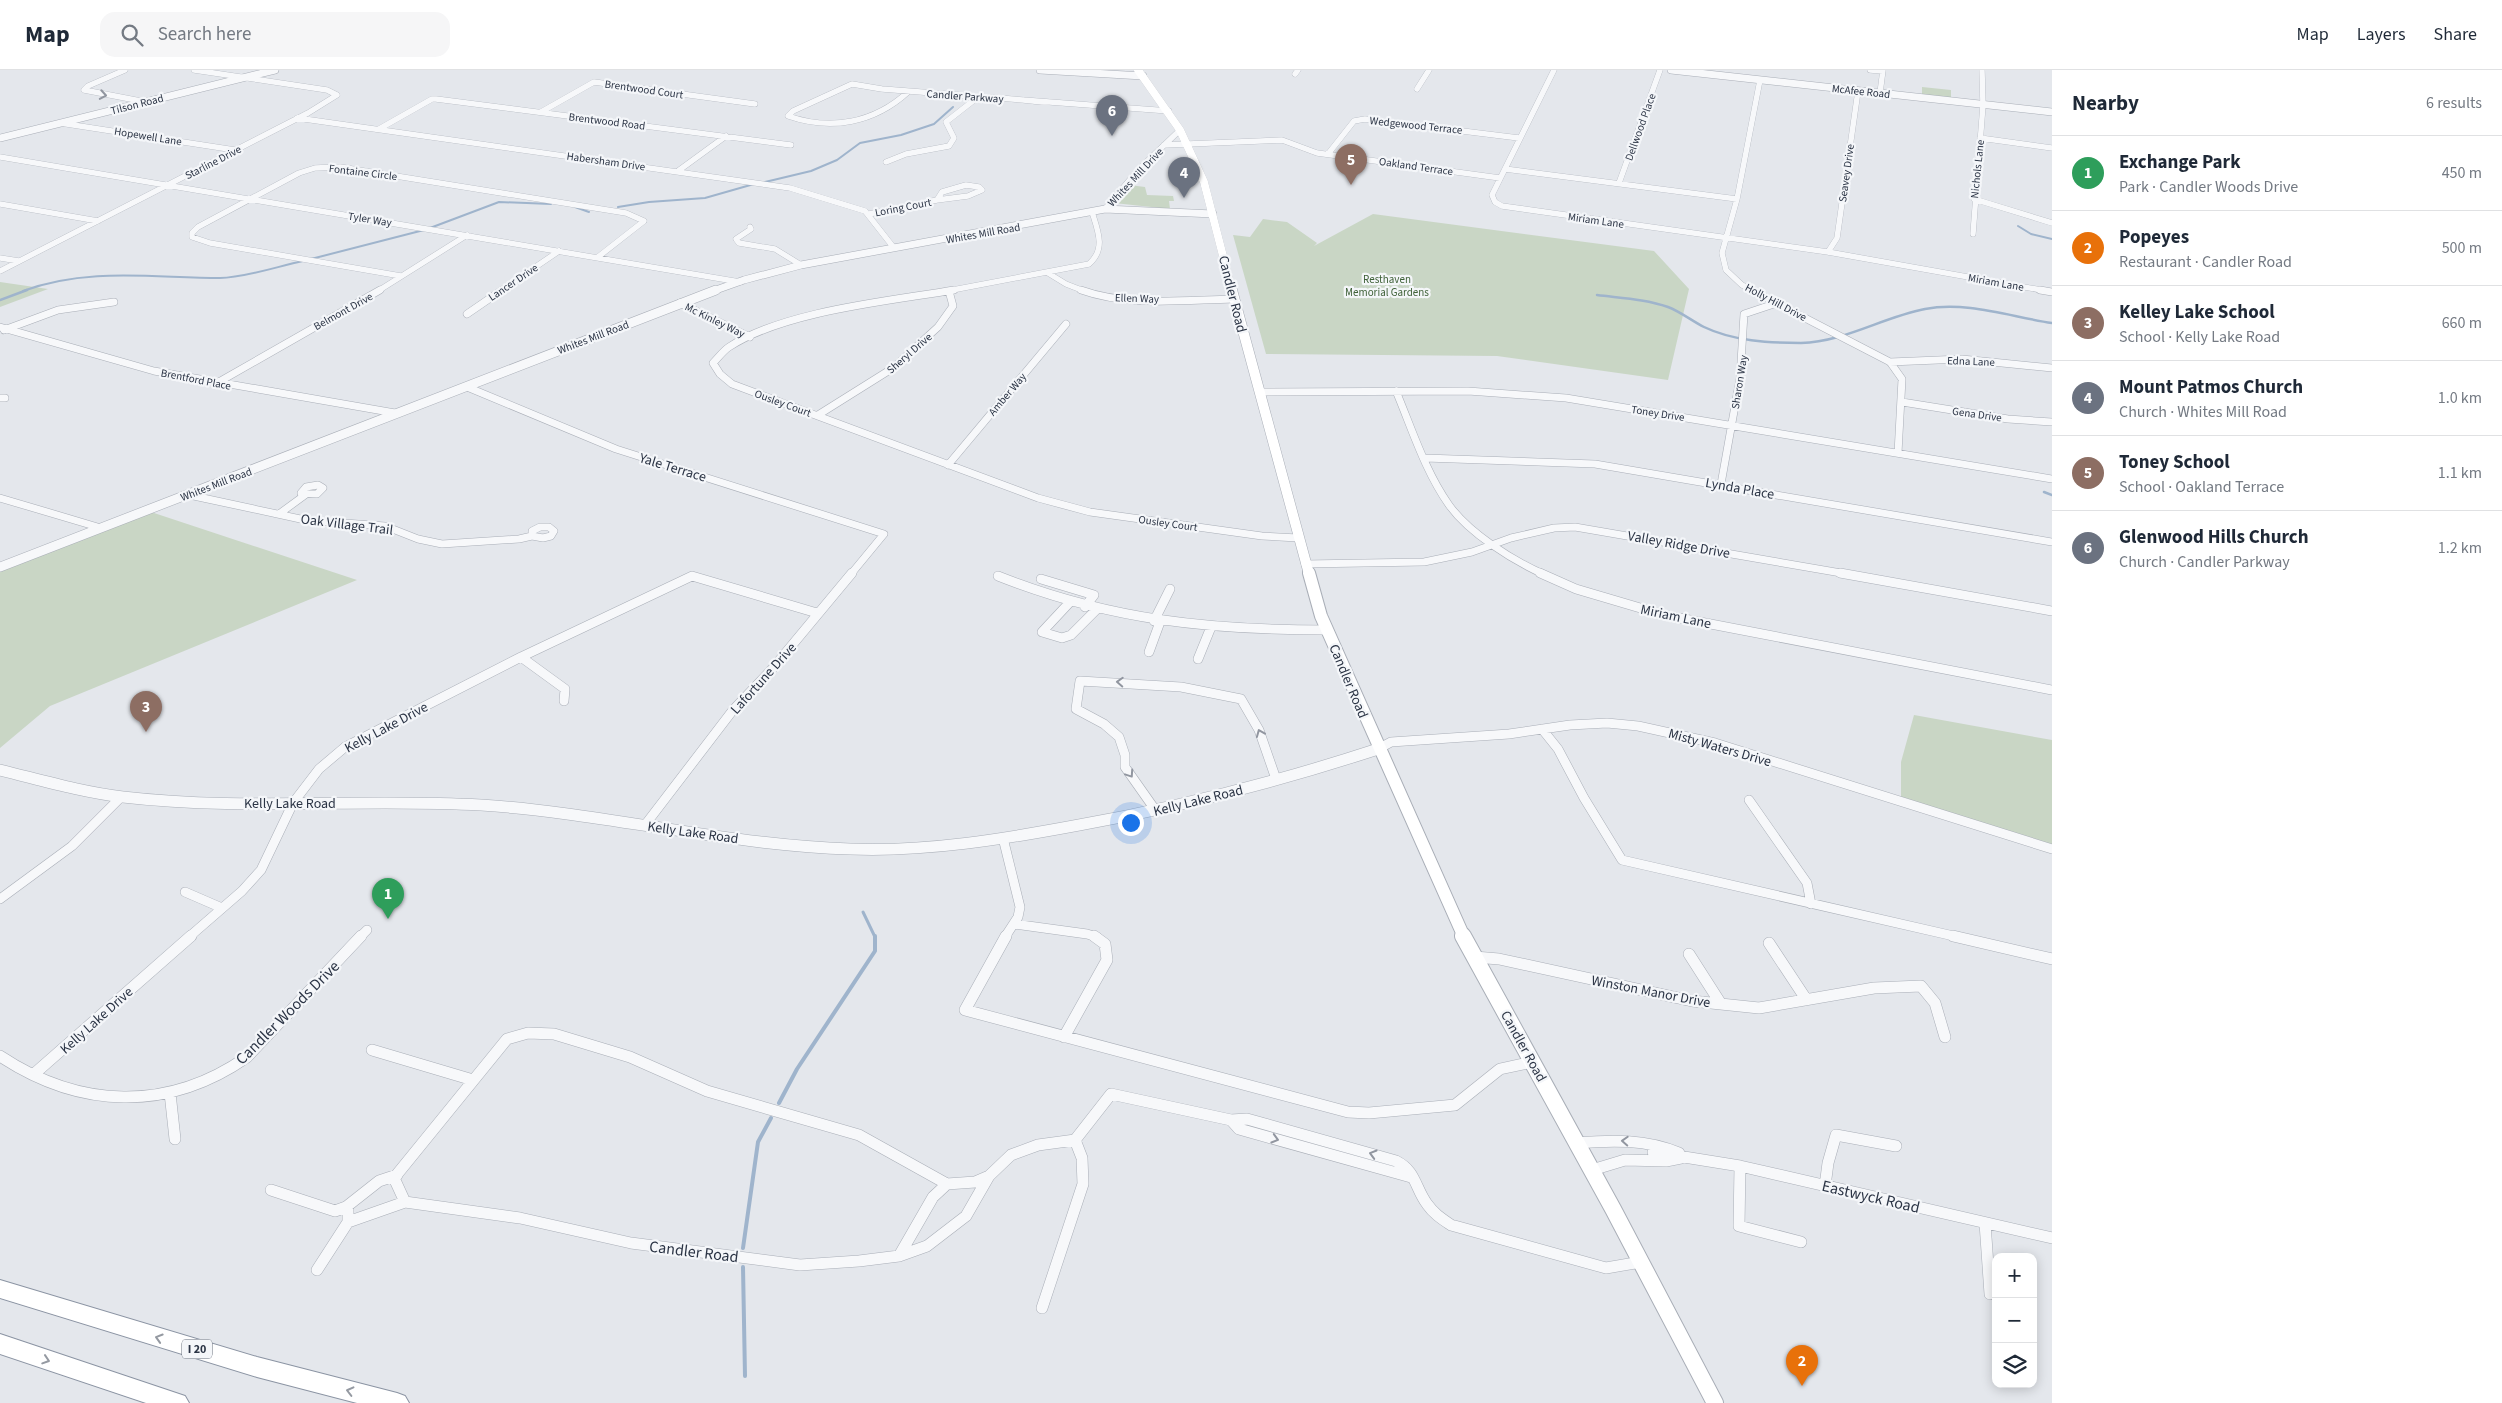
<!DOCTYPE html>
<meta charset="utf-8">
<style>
:root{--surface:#fff;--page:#f6f6f7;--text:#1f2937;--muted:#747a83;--line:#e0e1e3;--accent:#d1495b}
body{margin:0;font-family:"Source Sans 3",sans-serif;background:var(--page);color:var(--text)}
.controls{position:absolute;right:15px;bottom:15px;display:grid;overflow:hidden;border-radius:10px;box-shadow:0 2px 12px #0003}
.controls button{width:45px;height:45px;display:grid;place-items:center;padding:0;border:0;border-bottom:1px solid var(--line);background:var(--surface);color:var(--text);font:25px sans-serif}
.you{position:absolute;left:1130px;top:752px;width:18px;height:18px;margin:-12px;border:4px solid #fff;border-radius:50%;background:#1a73e8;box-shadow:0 0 0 8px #1a73e833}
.badge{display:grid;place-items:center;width:32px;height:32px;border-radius:50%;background:var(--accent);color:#fff;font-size:16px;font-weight:700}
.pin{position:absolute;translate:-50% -41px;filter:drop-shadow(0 1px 2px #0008)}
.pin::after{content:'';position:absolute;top:26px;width:18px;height:15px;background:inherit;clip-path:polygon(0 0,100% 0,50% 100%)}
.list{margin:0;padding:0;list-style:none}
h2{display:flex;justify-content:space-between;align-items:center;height:65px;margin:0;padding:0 20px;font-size:21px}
h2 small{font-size:16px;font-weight:400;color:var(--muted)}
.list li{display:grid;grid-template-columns:32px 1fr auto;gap:15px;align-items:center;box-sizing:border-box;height:75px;padding:0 20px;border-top:1px solid var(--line)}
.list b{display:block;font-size:19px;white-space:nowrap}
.list p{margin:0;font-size:16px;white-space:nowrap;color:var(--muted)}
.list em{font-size:16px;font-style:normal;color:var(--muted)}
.icon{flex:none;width:28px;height:28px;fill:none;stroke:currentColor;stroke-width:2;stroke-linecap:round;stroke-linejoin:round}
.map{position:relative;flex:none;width:2052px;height:1333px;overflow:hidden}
header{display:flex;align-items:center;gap:30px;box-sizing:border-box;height:70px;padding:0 25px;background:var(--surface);border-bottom:1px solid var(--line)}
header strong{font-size:24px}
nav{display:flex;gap:28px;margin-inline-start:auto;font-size:18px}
.search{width:350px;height:45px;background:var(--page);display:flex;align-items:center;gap:12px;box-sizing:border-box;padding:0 18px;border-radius:15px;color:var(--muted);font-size:19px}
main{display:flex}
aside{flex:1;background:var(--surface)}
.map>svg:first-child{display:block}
.green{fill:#c9d6c5}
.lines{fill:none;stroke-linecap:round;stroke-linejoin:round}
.stream-far3{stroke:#9fb4cc;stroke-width:2}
.stream-far2{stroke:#9fb4cc;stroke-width:2.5}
.stream-far1{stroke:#9fb4cc;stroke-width:3}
.stream{stroke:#9fb4cc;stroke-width:4}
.minor-far3-casing{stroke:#a9aeb7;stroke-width:6}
.minor-far2-casing{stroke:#a9aeb7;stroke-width:8}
.minor-far1-casing{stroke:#a9aeb7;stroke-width:10}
.minor-casing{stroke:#a9aeb7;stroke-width:12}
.tertiary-far2-casing{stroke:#a9aeb7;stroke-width:8}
.tertiary-far1-casing{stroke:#a9aeb7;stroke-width:10}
.tertiary-casing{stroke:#a9aeb7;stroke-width:12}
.secondary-far3-casing{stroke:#a9aeb7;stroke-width:8}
.secondary-far2-casing{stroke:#a9aeb7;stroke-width:11}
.secondary-far1-casing{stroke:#a9aeb7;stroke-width:14}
.secondary-casing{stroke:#a9aeb7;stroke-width:18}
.motorway-casing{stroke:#8b94a3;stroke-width:2}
.minor-far3{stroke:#f7f8fa;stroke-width:5.5}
.minor-far2{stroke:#f7f8fa;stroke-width:7}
.minor-far1{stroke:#f7f8fa;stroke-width:9}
.minor{stroke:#f7f8fa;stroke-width:11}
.tertiary-far2{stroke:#f7f8fa;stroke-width:7}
.tertiary-far1{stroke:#f7f8fa;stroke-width:9}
.tertiary{stroke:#f7f8fa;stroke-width:11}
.secondary-far3{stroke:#fff;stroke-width:8}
.secondary-far2{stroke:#fff;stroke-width:10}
.secondary-far1{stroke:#fff;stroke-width:12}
.secondary{stroke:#fff;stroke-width:16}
.motorway{fill:#fff;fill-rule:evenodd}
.oneway{stroke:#9196a0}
.oneway2{stroke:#959aa2}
.labels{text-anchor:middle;stroke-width:4.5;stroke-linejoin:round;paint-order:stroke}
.far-street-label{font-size:11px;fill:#2b3445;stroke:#f4f6f9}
.far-park-label{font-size:11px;fill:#3f6138;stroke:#f4f6f9}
.shield{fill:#f4f6f9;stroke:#676e7b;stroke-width:1}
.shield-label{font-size:12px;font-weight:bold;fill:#2b3445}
.street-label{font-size:14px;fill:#2b3445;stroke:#f4f6f9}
.near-street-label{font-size:16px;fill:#2b3445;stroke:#f4f6f9}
</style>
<header>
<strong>Map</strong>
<div class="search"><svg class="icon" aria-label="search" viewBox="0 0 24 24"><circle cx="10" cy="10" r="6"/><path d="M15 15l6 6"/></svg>Search here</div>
<nav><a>Map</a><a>Layers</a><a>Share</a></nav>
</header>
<main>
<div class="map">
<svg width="2052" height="1333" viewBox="0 0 2052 1333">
<rect width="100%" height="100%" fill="#e4e7ec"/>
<path class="green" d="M1922,17L1951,20V29L1922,25Z
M1129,115L1145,117L1147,125L1173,126L1174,131H1169L1170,139L1114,133Z
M1373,144L1654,181L1689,219L1668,310L1497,286L1266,284L1233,165L1250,167L1263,149L1287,152L1317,173L1314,176Z
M0,212L48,219L0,237Z
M145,440L357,510L50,636L0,678V495Z
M1914,645L2052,670V778L1901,731V692Z"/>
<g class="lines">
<path class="stream-far3" d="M765,112L811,101L837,90L860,73L901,65L934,54L953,37
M575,137L589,142
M618,137L649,132L705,128L754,114
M2018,156L2031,164L2052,169
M430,158L499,132L551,134
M311,189L424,160
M23,221C88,197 153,208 220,208C244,208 279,196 303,191"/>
<path class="stream-far2" d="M1597,225C1620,228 1646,229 1668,237C1681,242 1692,251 1704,257C1733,271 1769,273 1801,273C1844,272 1883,247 1925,239C1967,231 2011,247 2052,253
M0,230L27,220
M2044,422L2052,425"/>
<path class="stream-far1" d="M863,842L875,867"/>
<path class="stream" d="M779,1033L797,999L875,881V866
M743,1178L758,1072L771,1048
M743,1197L745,1306"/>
<defs>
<path id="minor-far3" d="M125,0L88,16L84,20L146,32
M1554,0L1492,125L1495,132L1502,136L1828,182L2047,221
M1870,0L1883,1
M1295,4L1298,0
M1417,19L1429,0
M908,22C874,53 831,61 788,46L793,41L852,14L882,19L1023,30
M1880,23L1883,0
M1042,32L1023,30L1169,41
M541,42L594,12L755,34
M297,48L790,118L865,141L894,178
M60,53L235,80
M379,59L432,29H436L791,75
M1980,68L2052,78
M1164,75L1282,70L1317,83L1500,108
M1328,84L1354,51L1365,49L1519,68
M0,87L740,212
M886,92L906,84L949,76L954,68L946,52L978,27
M1505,99L1737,129
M678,101L726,66
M1619,113L1660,0
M966,115L979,117L982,120L968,126L937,130L942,122Z
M1974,129L2052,153
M0,134L98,151
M1105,139L1139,99L1180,60
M869,144L937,130
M750,157L751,159L736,169L739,173L775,179L801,195
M1973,164L1983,35L1982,0
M1828,182L1837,168L1858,21
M0,188L19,191
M0,201L308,43L337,25L327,20L194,0
M1048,203L1066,214L1084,221
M401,206L210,173L192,167V163L198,157L299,103L315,98L340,97L626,143L644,151L598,187
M378,221L467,165
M500,221L559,181
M947,221L1089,194C1106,179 1098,161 1092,142
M1754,221L1742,215L1726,200L1722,183L1737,129L1760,10"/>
<path id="minor-far2" d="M954,220C889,231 784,241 729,277C723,281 718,288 713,293L720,304L732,314L1038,428L1090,442L1262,466L1298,468
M1081,220C1128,237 1184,230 1233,229
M1751,220L1890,292L1902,309L1898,383
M2040,220L2052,222
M680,233L750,267
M467,244L502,220
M0,257L154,301L395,343
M4,260L58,240L114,232
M1890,292L1962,289L2052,298
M217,313L380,220
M467,317L616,379L884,464L851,504
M1396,321C1412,359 1425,401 1449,435C1469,463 1512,490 1543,504
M1259,322L1468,321L1566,328L2052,409
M0,328H5
M1902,332L2008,349L2052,352
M818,345L893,298L938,257L953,236L949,221
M1425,388L1595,394L2052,472
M948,395L1066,254
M1721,414L1740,308L1744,244L1777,233
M318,415L323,418L317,424L301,423L306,417Z
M189,425L305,450L385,456L418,469L442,474L519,469L532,466
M0,428L101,458
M279,444L305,425
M540,457H549L554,461L551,466L543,468L532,466V461Z
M1305,494L1424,492L1472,482L1511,468L1554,458L1575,457L1847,504"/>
<path id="minor-far1" d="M1540,503L1576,519L1664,545L2052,620
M1840,503L2052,541
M998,506C1109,550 1209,560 1327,560
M1041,509L1094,525L1085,537
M1070,532L1042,562L1062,568L1071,565L1096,540
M1154,551L1170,519
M1149,582L1160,552
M521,587L565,619L564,631
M1198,589L1211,557
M1542,659L1558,679L1584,728L1622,790L1958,867
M1378,679L1391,672L1509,664L1570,655L1607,653L1638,656L1715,673L2052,779
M1749,730L1807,813L1811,834
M1156,741L1125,697V685L1119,667L1104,654L1076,639L1080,611L1181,617L1241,629L1259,660L1276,709
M645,755L733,640L773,598L852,503
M1003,768L1020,837L1018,847L1005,867
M185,822L222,838
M0,829L72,776L121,727
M1014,854L1087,864L1097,867
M189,867L242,821L261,800L293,733L319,699L345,677L521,587L692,506L817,543
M360,867L367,860"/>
<path id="minor" d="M1006,866L965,940L1348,1042L1369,1043L1455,1035L1500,999L1532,992
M1953,866L2052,889
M1769,873L1806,929
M1689,884L1721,934
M1475,887L1499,889L1692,931L1759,938L1874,918L1921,916L1935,933L1945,967
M1064,967L1107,890L1105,874L1094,866
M372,980L473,1010
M0,986C80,1039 168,1042 247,987L361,866
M34,1004L191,866
M170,1023L175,1069
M1231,1050L1239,1059L1411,1107
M1577,1073C1612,1070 1646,1069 1679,1083
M1653,1082L1740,1096L2052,1168
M1740,1096L1739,1156L1801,1172
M1592,1100L1625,1090L1666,1091L1681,1088
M1825,1116L1828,1093L1836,1065L1896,1076
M271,1120L335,1141L346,1137L379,1111L397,1105
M405,1132L394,1108L507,969L528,963L554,964L630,987L707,1021L859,1065L947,1114
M348,1152L405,1132L520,1148L631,1173L800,1195L859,1191L899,1186L927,1176L966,1146L989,1106
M1985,1153L1990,1224
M899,1186L933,1127L947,1114L975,1112L989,1106L1011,1085L1038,1075L1075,1070L1111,1024L1231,1050L1247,1049L1396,1091C1416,1101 1415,1118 1427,1134C1434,1144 1442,1149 1451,1155L1606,1198L1641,1192
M317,1200L348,1152V1136
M1042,1238L1083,1114L1082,1088L1075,1070"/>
<path id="tertiary-far2" d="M1040,0L1143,6
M1671,0L2052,42
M0,68L275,0
M713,221L744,210L801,195L1105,139L1213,144"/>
<path id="tertiary-far1" d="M0,497L716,220"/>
<path id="tertiary" d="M0,700C41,710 81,722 123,727C242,741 362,728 481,735C604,743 725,775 850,779C927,782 1004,769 1079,755C1181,737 1280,711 1378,679"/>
<path id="secondary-far3" d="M1138,0L1180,60L1204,112L1232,221"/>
<path id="secondary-far2" d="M1232,220L1309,504"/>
<path id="secondary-far1" d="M1309,503L1321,546L1464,867"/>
<path id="secondary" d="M1463,866L1613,1139L1715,1333"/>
<path id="motorway" d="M0,1210L257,1287L397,1323L405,1326L409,1333H357L257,1307L0,1228Z
M0,1264L185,1326L189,1333H146L0,1284Z"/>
</defs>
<use href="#minor-far3" class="minor-far3-casing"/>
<use href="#minor-far2" class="minor-far2-casing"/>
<use href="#minor-far1" class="minor-far1-casing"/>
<use href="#minor" class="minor-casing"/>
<use href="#tertiary-far2" class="tertiary-far2-casing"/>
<use href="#tertiary-far1" class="tertiary-far1-casing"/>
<use href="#tertiary" class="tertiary-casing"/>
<use href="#secondary-far3" class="secondary-far3-casing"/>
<use href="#secondary-far2" class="secondary-far2-casing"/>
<use href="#secondary-far1" class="secondary-far1-casing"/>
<use href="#secondary" class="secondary-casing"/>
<use href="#motorway" class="motorway-casing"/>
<use href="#minor-far3" class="minor-far3"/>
<use href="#minor-far2" class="minor-far2"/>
<use href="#minor-far1" class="minor-far1"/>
<use href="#minor" class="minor"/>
<use href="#tertiary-far2" class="tertiary-far2"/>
<use href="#tertiary-far1" class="tertiary-far1"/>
<use href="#tertiary" class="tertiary"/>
<use href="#secondary-far3" class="secondary-far3"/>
<use href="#secondary-far2" class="secondary-far2"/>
<use href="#secondary-far1" class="secondary-far1"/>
<use href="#secondary" class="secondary"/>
<use href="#motorway" class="motorway"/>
</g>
<defs><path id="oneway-chevron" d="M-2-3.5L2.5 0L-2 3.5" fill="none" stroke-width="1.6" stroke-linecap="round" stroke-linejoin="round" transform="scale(1.25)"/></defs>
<g class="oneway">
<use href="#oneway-chevron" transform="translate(103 25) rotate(10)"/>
<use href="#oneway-chevron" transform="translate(1120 612) rotate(-177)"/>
<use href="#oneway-chevron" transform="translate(1260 663) rotate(-112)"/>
<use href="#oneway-chevron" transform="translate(1130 704) rotate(56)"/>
<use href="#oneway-chevron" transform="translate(1275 1069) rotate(16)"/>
<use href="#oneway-chevron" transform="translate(1625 1071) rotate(-177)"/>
<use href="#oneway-chevron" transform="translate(1373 1084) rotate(-164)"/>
</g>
<g class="oneway2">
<use href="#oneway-chevron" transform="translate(159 1268) rotate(-163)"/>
<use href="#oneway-chevron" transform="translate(46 1290) rotate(18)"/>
<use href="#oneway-chevron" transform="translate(350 1321) rotate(-166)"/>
</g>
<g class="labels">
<g class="far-street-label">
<text transform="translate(644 19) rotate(8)" y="4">Brentwood Court</text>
<text transform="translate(1861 21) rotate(6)" y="4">McAfee Road</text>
<text transform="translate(965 26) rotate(4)" y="4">Candler Parkway</text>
<text transform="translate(137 34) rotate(-14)" y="4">Tilson Road</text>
<text transform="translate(607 51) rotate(7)" y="4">Brentwood Road</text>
<text transform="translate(1416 55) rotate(6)" y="4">Wedgewood Terrace</text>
<text transform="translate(1640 57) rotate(-70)" y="4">Dellwood Place</text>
<text transform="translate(148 66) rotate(9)" y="4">Hopewell Lane</text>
<text transform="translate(606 91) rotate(8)" y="4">Habersham Drive</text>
<text transform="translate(213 92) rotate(-27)" y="4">Starline Drive</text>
<text transform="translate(1416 96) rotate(8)" y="4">Oakland Terrace</text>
<text transform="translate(1977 99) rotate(-84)" y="4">Nichols Lane</text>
<text transform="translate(363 102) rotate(7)" y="4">Fontaine Circle</text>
<text transform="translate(1846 103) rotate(-82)" y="4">Seavey Drive</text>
<text transform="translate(1135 107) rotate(-47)" y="4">Whites Mill Drive</text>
<text transform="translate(903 137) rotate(-11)" y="4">Loring Court</text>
<text transform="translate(370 149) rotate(9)" y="4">Tyler Way</text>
<text transform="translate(1596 150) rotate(8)" y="4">Miriam Lane</text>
<text transform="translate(983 163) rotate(-10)" y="4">Whites Mill Road</text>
<text transform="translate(513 212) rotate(-34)" y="4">Lancer Drive</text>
<text transform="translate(1996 212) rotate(10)" y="4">Miriam Lane</text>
<text transform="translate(1137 228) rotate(2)" y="4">Ellen Way</text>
<text transform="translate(1776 232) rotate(28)" y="4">Holly Hill Drive</text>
<text transform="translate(343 241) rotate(-29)" y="4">Belmont Drive</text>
<text transform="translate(715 250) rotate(26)" y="4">Mc Kinley Way</text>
<text transform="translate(593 267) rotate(-21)" y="4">Whites Mill Road</text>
<text transform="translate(909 283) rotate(-41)" y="4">Sheryl Drive</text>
<text transform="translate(1971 291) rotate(2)" y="4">Edna Lane</text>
<text transform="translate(196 309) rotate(11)" y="4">Brentford Place</text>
<text transform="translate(1739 312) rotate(-81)" y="4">Sharon Way</text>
<text transform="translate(1007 324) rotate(-50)" y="4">Amber Way</text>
<text transform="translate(783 333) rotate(20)" y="4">Ousley Court</text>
<text transform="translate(1658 343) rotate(9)" y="4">Toney Drive</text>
<text transform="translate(1977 344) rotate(8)" y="4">Gena Drive</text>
<text transform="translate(216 414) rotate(-21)" y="4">Whites Mill Road</text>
<text transform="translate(1168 453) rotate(8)" y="4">Ousley Court</text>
</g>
<g class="far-park-label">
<text x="1387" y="213">Resthaven<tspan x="1387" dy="13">Memorial Gardens</tspan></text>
</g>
<rect class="shield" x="182" y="1269.5" width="30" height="19" rx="4"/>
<g class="shield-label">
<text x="197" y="1283">I 20</text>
</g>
<g class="street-label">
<text transform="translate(1233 224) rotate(76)" y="5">Candler Road</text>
<text transform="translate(673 397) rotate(17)" y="5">Yale Terrace</text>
<text transform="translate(1740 418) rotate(10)" y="5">Lynda Place</text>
<text transform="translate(347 454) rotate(7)" y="5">Oak Village Trail</text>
<text transform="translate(1679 474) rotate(10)" y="5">Valley Ridge Drive</text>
<text transform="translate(1676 546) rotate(12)" y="5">Miriam Lane</text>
<text transform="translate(763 608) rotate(-48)" y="5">Lafortune Drive</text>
<text transform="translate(1349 611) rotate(67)" y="5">Candler Road</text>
<text transform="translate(386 657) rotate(-28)" y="5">Kelly Lake Drive</text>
<text transform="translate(1720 677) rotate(16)" y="5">Misty Waters Drive</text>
<text transform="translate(1198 730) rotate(-14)" y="5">Kelly Lake Road</text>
<text x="290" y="738">Kelly Lake Road</text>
<text transform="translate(693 762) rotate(8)" y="5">Kelly Lake Road</text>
<text transform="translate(1651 921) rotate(11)" y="5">Winston Manor Drive</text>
<text transform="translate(96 950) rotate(-42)" y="5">Kelly Lake Drive</text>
<text transform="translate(1524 976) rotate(61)" y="5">Candler Road</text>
</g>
<g class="near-street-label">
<text transform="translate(287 942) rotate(-45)" y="6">Candler Woods Drive</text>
<text transform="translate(1871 1126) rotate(13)" y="6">Eastwyck Road</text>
<text transform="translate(694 1181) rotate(7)" y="6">Candler Road</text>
</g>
</g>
</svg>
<div class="controls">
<button>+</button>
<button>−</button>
<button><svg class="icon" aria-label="layers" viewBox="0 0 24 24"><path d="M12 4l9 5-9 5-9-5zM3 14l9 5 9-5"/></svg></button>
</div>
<div class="you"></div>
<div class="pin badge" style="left:388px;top:849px;background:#2e9e5b">1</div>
<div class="pin badge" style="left:1802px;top:1316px;background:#e8710a">2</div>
<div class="pin badge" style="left:146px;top:662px;background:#8d6e63">3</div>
<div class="pin badge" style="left:1184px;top:128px;background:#6b7280">4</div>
<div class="pin badge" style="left:1351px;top:115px;background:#8d6e63">5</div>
<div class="pin badge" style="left:1112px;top:66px;background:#6b7280">6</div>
</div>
<aside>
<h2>Nearby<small>6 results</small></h2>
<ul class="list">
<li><span class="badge" style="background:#2e9e5b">1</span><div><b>Exchange Park</b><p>Park · Candler Woods Drive</p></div><em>450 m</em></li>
<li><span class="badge" style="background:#e8710a">2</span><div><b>Popeyes</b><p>Restaurant · Candler Road</p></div><em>500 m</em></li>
<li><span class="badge" style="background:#8d6e63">3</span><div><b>Kelley Lake School</b><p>School · Kelly Lake Road</p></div><em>660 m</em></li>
<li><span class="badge" style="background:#6b7280">4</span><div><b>Mount Patmos Church</b><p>Church · Whites Mill Road</p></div><em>1.0 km</em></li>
<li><span class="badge" style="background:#8d6e63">5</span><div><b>Toney School</b><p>School · Oakland Terrace</p></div><em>1.1 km</em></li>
<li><span class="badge" style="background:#6b7280">6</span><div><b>Glenwood Hills Church</b><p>Church · Candler Parkway</p></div><em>1.2 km</em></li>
</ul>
</aside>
</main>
